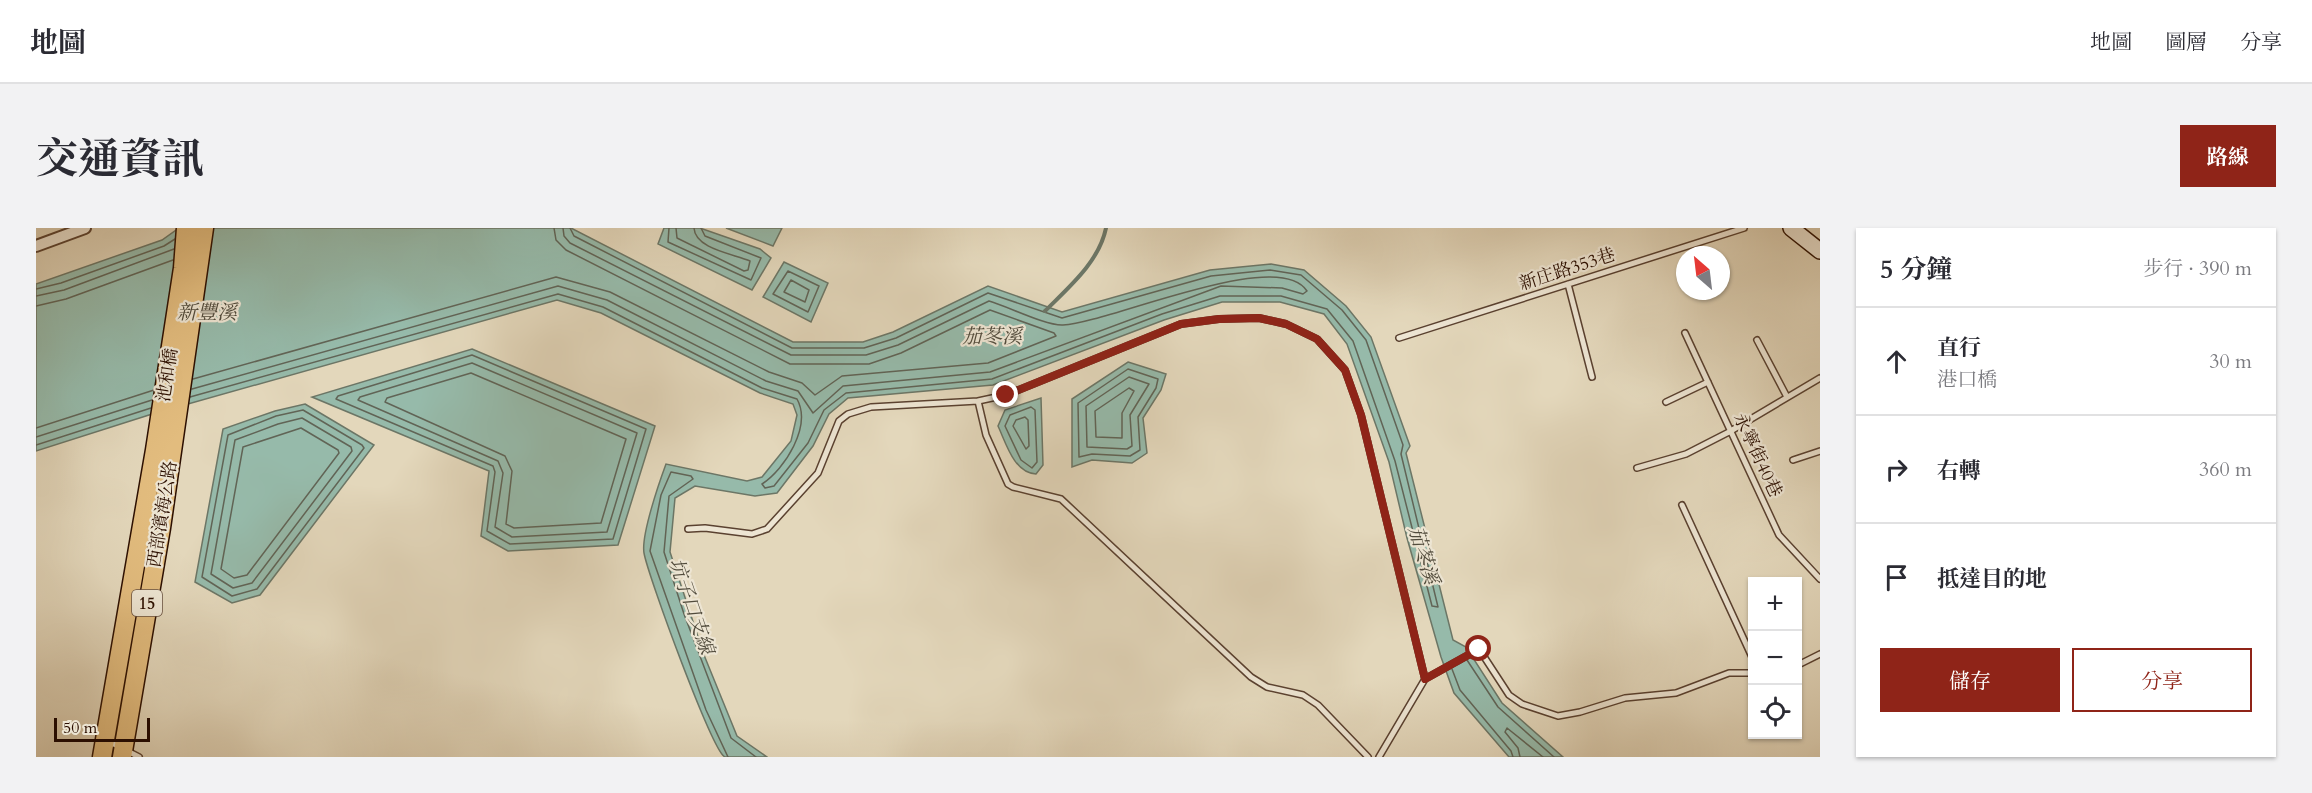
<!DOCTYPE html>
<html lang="zh-TW">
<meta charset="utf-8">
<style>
:root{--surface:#fff;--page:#f2f2f3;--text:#2b2b33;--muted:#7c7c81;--line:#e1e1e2;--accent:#8f2418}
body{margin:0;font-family:Cardo,"Noto Serif TC",serif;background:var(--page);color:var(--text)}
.controls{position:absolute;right:18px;bottom:18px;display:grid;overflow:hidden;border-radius:0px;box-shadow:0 2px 4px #0004}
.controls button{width:54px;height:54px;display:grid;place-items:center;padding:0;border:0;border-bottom:2px solid var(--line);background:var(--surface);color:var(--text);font:30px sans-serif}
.compass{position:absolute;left:1640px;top:18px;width:54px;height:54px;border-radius:50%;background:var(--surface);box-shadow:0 2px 4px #0004;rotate:332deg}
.scale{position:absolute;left:18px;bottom:15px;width:96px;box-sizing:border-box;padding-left:6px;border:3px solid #2c0f01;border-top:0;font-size:16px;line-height:21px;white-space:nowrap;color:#2c0f01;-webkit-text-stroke:4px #ede5d3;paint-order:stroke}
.stop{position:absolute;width:18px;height:18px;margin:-14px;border:4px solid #8f2418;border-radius:50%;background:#fff}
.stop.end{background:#8f2418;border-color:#fff;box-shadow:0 2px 6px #0008}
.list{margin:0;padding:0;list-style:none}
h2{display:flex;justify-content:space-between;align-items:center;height:78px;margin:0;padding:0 24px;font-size:26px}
h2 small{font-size:20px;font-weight:400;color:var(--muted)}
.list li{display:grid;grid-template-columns:39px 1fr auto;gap:18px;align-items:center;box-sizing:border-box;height:108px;padding:0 24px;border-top:2px solid var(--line)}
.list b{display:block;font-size:22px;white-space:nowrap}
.list p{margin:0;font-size:20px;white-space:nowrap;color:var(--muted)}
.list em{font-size:20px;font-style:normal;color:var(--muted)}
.actions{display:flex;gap:12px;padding:18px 24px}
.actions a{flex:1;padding:14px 0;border:2px solid var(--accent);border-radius:0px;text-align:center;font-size:21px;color:var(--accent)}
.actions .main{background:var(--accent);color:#fff}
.icon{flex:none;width:33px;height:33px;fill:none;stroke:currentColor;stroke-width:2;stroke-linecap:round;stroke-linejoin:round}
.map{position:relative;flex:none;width:1784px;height:529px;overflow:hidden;border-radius:0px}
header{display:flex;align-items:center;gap:36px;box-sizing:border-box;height:84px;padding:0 30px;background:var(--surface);border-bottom:2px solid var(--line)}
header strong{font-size:28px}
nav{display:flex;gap:33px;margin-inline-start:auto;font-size:21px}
.intro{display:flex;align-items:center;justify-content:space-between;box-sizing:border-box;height:144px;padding:0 36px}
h1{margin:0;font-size:42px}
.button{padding:15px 27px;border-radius:0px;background:var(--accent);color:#fff;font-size:21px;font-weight:700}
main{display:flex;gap:36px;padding:0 36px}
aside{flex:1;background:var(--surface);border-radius:0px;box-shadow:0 2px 4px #0004}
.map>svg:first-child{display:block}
.water{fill:#96baaa;stroke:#6c7666;stroke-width:1.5}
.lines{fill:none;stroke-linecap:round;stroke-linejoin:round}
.shore{stroke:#616456;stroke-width:1.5}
.stream{stroke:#6c7666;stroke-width:4}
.lane-casing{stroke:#5a4130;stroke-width:8}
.street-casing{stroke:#5a4130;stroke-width:14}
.secondary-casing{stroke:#2c0f01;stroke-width:18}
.primary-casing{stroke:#2c0f01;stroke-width:21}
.lane{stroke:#ede5d3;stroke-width:5}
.street{stroke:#ede5d3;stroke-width:10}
.secondary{stroke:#ede5d3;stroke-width:15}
.primary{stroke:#e2bc7e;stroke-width:18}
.route{stroke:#8f2418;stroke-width:8}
.labels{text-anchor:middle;stroke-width:4.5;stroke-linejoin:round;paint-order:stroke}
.shield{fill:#ede5d3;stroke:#664f40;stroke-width:1.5}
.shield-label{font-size:16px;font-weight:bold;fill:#2c0f01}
.street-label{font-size:18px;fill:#2c0f01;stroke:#ede5d3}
.water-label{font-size:20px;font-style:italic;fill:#514b3c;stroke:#ede5d3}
</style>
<header>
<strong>地圖</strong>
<nav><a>地圖</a><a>圖層</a><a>分享</a></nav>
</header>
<div class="intro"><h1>交通資訊</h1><a class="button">路線</a></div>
<main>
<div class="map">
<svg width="1784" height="529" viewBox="0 0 1784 529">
<rect width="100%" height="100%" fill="#e3d7bb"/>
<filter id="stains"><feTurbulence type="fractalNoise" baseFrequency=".00333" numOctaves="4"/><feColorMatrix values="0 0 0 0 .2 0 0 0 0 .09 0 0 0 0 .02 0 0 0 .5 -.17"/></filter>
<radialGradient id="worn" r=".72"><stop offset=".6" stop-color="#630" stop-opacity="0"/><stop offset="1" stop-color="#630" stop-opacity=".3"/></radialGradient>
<path class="water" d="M143,0H535L757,114H827L857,104L952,58L1026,84L1174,42L1235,36L1268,42L1310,78L1335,109L1374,218L1370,225L1417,412L1430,419L1466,475L1527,529H1473L1418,465L1405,429L1371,310L1353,234L1311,116L1288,86L1244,74H1186L1128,92L957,157L812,170L793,186L777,218L741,265L719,268L659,258L639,270L634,324L668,427L701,508L731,529C719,529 701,529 689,529C677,525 612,348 608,325C605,307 623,255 630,236L711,253L726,249L755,213L761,187L757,176L724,165L565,85L521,72L113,187L0,223V56L126,12Z
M628,0H664L724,21L735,30L716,62L622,16Z
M690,0H746L737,18Z
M748,34L792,55L775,94L727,69Z
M436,121L619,198L582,317L472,323L445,308L453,243L276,169Z
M1092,134L1130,146L1125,162L1107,190L1111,225L1096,235L1056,232L1036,239V171Z
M1005,170L1007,237L1000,246C978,245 970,215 962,198L969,182Z
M269,176L338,217L224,367L196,375L159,354L187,201L239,183Z"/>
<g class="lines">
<path class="shore" d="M633,0L632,14L715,52L725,30L669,8L665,0
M640,0L641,10L708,43L712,42L714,33C698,26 659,21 658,0
M752,43L783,58L772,84L737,66Z
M755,52L773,62L769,74L748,64Z
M0,61L25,55L128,18L139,11
M0,68L28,62L138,21
M0,78L30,71L137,32
M436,127L610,201L577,311L474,316L451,303L459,244L457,238L300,171L302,168Z
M436,135L601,205L571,304L476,309L459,299L467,245L462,233L322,172L324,169Z
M1092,141L1122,151L1120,160L1102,189L1104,222L1094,228L1056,226L1043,229L1042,175Z
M435,145L590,211L565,295L478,300L470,296L476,243L469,228L349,174L351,170Z
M1093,149L1113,156L1094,187L1096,218L1091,221L1051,219L1050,178Z
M157,151L520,49L574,64L733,144L766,155L779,167L806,148L952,135L1020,108L1018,105L954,82L865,125L833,136H754L530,22L520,12L518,0
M1093,160L1098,163L1086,185V210L1060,209L1059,183Z
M156,161L522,58L571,72L730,153L762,163L777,185L807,158L954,144L1185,58L1246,60L1267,66L1271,63C1242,18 1073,95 1027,97C1010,98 971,78 953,73L862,117L830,127H755L534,15L528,8L527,0
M154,169L522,66L567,79L726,160L761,171C776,198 749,241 726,256L729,260L738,258L772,215L788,182L810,165L956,151L1126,86L1184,68H1245L1291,81L1317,113L1359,233L1396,378L1402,379L1365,226L1367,217L1330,112L1306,82L1265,47L1234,42L1175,48L1026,90L952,65L860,110L828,120H756L538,8L534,0
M995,179L999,182L1001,234L996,240L985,232L969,198L974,187Z
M267,182L326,217L328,220L221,361L196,368L166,349L192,207L240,188Z
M989,189L992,192L993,218L990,221L977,198L980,192Z
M266,190L315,219L316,223L216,355L197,360L175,346L199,212L242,196Z
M0,200L118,162
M265,200L302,222L303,225L211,347L198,350L185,341L207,219Z
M0,209L116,172
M0,217L115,180
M1431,432L1462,479L1518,529
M1416,441L1424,462L1475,523L1477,529
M692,529L670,482L614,323L625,267L635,244L655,248L657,251L633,268L628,324L648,386L695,510L720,529
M1484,529L1482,520L1469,504L1471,500L1507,529"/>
<path class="stream" d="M1009,83C1033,59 1063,34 1070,0"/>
<defs>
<path id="lane" d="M1532,56L1556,149
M1649,105L1743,307L1784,351
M1363,110L1708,0
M1721,112L1751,169
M942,173L950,207L972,256L977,259L1025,271L1215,449L1231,459L1267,467L1282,477L1332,529
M1630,174L1672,154
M1757,232L1784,223
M1601,240L1650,226L1693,204L1784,150
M1646,277L1716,429
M652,301L669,300L716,306L731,301L782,245L803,193L812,186L835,179L942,173L970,167L1145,96L1183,91L1223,90L1250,96L1281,111L1309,142L1325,187L1389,451L1343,529
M1762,437L1784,426
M1389,451L1443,421L1473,467L1486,476L1522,488L1544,484L1589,470L1640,465L1693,445H1716
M72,513L103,529"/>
<path id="street" d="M0,18L49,0"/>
<path id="secondary" d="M1755,0L1784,23"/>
<path id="primary" d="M66,529L119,222L147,40L150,0
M86,529L125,300L168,0"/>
</defs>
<use href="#lane" class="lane-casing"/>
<use href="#street" class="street-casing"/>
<use href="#secondary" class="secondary-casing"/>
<use href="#primary" class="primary-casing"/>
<use href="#lane" class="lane"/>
<use href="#street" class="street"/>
<use href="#secondary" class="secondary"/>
<use href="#primary" class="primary"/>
</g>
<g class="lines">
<path class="route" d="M970,167L1145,96L1183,91L1223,90L1250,96L1281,111L1309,142L1325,187L1389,451L1443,421"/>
</g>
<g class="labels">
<rect class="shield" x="96" y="362" width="30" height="26" rx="4.5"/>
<g class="shield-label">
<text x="111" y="381">15</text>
</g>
<g class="street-label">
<text transform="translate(1531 41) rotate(-18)" y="6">新庄路353巷</text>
<text transform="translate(131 147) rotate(-81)" y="6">池和橋</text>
<text transform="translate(1722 227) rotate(65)" y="6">永寧街40巷</text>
<text transform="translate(126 286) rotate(-81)" y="6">西部濱海公路</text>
</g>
<g class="water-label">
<text x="171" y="91">新豐溪</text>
<text x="956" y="115">茄苳溪</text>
<text transform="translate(1388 327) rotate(73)" y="7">茄苳溪</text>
<text transform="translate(656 378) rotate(71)" y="7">坑子口支線</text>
</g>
</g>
<rect width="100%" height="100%" filter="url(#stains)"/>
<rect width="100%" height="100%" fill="url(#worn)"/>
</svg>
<div class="controls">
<button>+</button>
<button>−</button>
<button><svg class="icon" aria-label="locate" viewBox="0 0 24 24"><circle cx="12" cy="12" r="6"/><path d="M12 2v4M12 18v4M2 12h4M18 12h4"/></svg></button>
</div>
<svg class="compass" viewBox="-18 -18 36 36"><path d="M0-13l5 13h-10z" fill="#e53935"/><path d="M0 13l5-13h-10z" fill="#7c7c81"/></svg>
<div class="scale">50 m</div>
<div class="stop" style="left:1443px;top:421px"></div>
<div class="stop end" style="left:970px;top:167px"></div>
</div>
<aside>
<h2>5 分鐘<small>步行 · 390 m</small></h2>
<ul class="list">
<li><svg class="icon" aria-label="ahead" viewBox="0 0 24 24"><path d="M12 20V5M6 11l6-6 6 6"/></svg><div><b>直行</b><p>港口橋</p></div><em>30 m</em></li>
<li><svg class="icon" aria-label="right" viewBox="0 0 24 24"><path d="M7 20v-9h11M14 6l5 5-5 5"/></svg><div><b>右轉</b></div><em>360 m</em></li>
<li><svg class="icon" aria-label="arrive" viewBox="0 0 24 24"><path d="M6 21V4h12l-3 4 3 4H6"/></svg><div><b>抵達目的地</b></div></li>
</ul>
<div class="actions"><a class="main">儲存</a><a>分享</a></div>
</aside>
</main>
